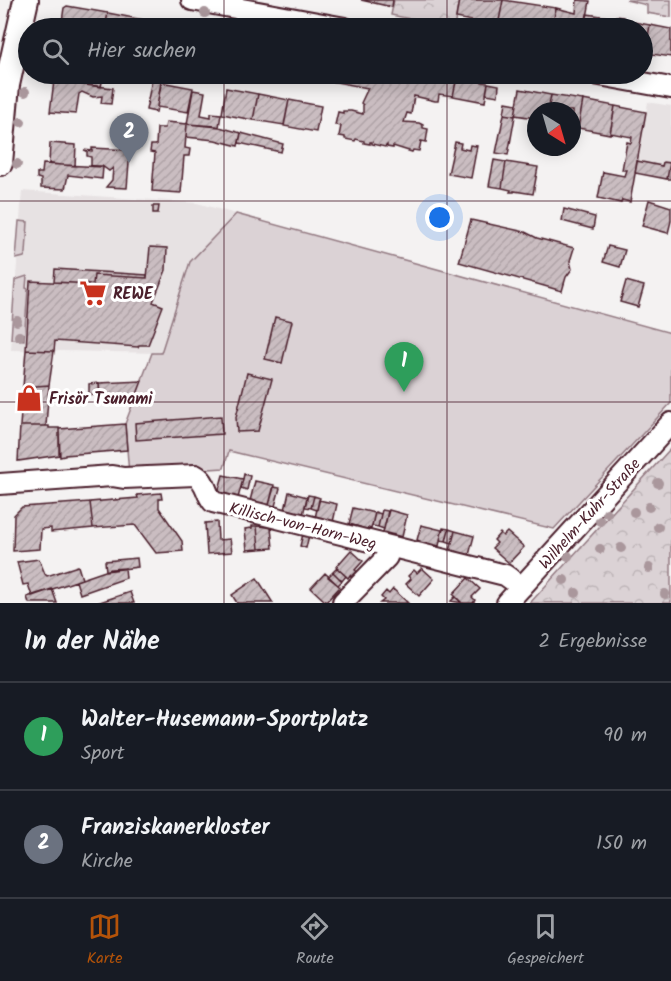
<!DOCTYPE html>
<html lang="de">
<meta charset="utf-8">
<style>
:root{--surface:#171b24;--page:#242831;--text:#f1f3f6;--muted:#9ea1a6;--line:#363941;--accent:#b45309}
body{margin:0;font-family:Kalam,sans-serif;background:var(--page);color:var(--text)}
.compass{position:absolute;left:527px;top:102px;width:54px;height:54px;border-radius:50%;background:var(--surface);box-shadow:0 3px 15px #0003;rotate:143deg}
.you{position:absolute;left:440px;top:218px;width:21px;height:21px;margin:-15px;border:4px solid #fff;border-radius:50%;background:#1a73e8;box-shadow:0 0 0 9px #1a73e833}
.badge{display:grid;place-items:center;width:39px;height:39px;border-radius:50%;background:var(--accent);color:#fff;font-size:20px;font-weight:700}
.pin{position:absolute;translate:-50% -50px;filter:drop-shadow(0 2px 3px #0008)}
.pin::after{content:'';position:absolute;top:32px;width:21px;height:18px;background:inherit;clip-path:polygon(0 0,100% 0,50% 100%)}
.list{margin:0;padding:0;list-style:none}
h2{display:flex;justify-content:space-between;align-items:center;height:78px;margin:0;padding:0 24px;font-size:26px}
h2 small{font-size:20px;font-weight:400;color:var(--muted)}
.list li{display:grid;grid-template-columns:39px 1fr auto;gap:18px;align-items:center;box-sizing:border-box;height:108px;padding:0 24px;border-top:2px solid var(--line)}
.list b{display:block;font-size:22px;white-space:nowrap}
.list p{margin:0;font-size:20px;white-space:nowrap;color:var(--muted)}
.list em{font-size:20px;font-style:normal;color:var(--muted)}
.icon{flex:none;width:33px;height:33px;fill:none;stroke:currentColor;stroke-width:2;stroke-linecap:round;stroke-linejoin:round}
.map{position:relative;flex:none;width:671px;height:603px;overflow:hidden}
.search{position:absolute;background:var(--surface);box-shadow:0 3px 15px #0003;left:18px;right:18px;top:18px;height:66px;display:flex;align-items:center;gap:15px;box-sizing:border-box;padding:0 21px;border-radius:33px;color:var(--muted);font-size:22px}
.sheet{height:294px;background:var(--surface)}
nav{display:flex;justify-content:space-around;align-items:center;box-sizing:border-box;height:84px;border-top:2px solid var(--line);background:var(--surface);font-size:16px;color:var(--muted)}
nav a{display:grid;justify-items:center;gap:3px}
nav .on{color:var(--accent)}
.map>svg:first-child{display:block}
.built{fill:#e7e2e3}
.grass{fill:#dbd2d5;stroke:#927880;stroke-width:1.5}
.forest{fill:url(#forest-crowns);stroke:#927880;stroke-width:1.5}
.building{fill:url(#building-hatch);stroke:#4a1f2b;stroke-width:1.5}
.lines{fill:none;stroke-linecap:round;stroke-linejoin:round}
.minor-casing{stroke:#4a1f2b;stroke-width:24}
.major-casing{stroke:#4a1f2b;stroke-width:28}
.minor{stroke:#fff;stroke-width:20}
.major{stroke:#fff;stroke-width:24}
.tree{fill:#aa979c}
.grid{fill:none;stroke:#4a1f2b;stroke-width:1.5;stroke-opacity:0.55}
.labels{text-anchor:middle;stroke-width:6;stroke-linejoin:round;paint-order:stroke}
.poi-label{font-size:16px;font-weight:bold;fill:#4a1f2b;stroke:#fff;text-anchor:start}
.street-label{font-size:16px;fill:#4a1f2b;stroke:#fff}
</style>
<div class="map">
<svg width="671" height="603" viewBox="0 0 671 603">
<defs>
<pattern id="forest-crowns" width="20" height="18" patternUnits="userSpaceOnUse" patternTransform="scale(1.5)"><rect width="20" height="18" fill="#dbd2d5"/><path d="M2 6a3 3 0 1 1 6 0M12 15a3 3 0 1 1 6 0" fill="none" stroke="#bdb4b7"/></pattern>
<pattern id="building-hatch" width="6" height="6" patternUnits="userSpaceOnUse" patternTransform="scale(1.5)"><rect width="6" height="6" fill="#cabdc1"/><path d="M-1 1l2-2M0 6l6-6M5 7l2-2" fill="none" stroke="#afa2a6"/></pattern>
</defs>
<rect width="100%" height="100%" fill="#f4f2f2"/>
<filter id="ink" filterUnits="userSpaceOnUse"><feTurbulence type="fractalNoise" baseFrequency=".0167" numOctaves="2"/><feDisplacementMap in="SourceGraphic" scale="12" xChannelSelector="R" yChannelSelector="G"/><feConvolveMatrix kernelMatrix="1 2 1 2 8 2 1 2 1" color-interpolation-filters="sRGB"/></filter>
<g filter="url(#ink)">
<path class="built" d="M648,102L671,106V179L635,173Z
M22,191L197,203L236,214L190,262L161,353L11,350Z"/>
<path class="grass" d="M236,214L671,333V403L554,529L229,451L224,468L129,474L125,424L152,353H161L190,262Z
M19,221L28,222L26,253L24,257L16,259Z
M27,276L26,288L28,289L24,340L11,339L15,280Z"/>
<path class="forest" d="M394,0H459L454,28L391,15Z
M626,0H671V17L647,13V5Z
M671,448V603H530Z"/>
<path class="building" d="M361,0H393L392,7Z
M459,0H503L498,26L456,18Z
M503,0L556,8L552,28H515L498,26Z
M577,0L590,1L585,28H552L556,8L576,13Z
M67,6L108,13L105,28H61L64,8Z
M108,13L139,19L137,28H105Z
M587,14L615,18L613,28H585Z
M616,16L623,17V20L650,25L645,53L642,52V28H613Z
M139,19L171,25L170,28H137Z
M171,25L191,28H170Z
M650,25L671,29V57L645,53Z
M55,74H82L81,76L103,77L101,87L54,81Z
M153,74H163L156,112L146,110Z
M294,74H326L325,81Z
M326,74H440L457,77L453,96L439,94L438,101H435L414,96L411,114L407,113L404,122L419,123L423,125V128L428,129L426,142L421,141L419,151L413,150L412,152L393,146V148L387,147V145L385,147L372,144V142H370V144L364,143V141L356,139L355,141L345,139V137L339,136L341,126L335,125L338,112L343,113V111H351L363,114V105L361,103L368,88L325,80Z
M457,77L488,83L485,102L453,96Z
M54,81L113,88L111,104L101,103L102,96L93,97L82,92L79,94L76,114L50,112Z
M161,82L193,88L188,112L157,107Z
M488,83L499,85L498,96L486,94Z
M226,88L258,94L253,120L222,114Z
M520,89L551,95L548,111H536V138L532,137L535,118L515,115Z
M193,90L205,92L201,115L211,117V113L221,114L219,127L187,124Z
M258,94L289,100L284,125L253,120Z
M551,95L583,100L578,128L572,127V111H548Z
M289,100L321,106L316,132L284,126Z
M583,100L615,106L610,134L578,128Z
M506,102L517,104L515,116L504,114Z
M615,106L646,112L630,202L622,200L621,203L598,198L603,172L624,176L626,170H622L627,142L631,143L632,137L610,133Z
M504,114L515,116L508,155L496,153Z
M166,122L187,124L185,148L190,149L189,156H184L181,193L152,191L155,153L150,152L151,145H156L157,128H165Z
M187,124L216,126L241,133L238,146L215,140L186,137Z
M241,133L283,144L281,152L239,143Z
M455,142L461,143L460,148L469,150L470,145L477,146L471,178L448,174Z
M50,143L76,145L75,166L49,164Z
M92,148L130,150L127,188L106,187L112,180L113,168L109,171L102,166H91V157L87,156V151L84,150L92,151Z
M494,160L506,162L502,188L489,186Z
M637,161L662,166L663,162L670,163L667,179L635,173Z
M506,162L538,167L533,194L514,191V192H510L511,190L502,188Z
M670,163H671V179H667Z
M43,164L103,167L102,179L68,175L65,189L41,188V179L37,178V173H42Z
M649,200L671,207V221L668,233L642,226Z
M153,206H159L158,213H153Z
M564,209L595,217L593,229L562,221Z
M471,220L525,232L537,238L574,248L570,261L572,269L566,277L562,291L459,262Z
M608,246L625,250L620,267L603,262Z
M150,247L167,248L166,270L153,302L163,306L148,345H139L138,347L55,341L54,351L26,350L30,281L93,284L94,275L147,278Z
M55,269L147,275V278L94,275L93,284L54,282Z
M626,281L644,286L638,307L620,302Z
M275,317L292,321L282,363L265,359Z
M26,350L54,351L49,385L23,387Z
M247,373L272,379L258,431L237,432L236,417Z
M142,381L134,402L100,404L99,383Z
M99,383L100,395H89V384Z
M49,385L46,426H20L23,387Z
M221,416L222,434L136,440L135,423Z
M125,424L127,450L65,455V456L60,457L59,429Z
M20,426H49V428H59V455L18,461Z
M244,474L250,476L247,490L241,488Z
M223,475L243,479L238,498L218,493Z
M255,481L274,485L269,505L250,501Z
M274,487L280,488L275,506L269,505Z
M289,492L307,497L303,515L285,510Z
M161,493L162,499H159V508L182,541L183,551L156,553L135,525L93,528L90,502L138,498L137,495Z
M308,495L314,496L311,508L305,507Z
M314,496L320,498L317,510L311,508Z
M319,500L337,504L333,522L315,518Z
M90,502L93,528L51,532V528L41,529L40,549L13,551L14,515L22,507Z
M353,508L375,513L371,529L368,528L367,533L359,531L360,527L349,524Z
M382,510L388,511L384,529L378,527Z
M389,510L407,515L402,537L383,532Z
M375,512L381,514L378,527L372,526Z
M217,522L218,540L230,539L232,552L207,554L205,523Z
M421,525L442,530L439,546L427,543L426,547L419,546L420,541L417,540Z
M252,526H257L259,549L247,550L245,529L252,528Z
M257,526L271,527L273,548L259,549Z
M443,528L449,529L446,541L440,540Z
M449,529L455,531L452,543L446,541Z
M455,531L474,536L469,555L450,551Z
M507,532L524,547L509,563L492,548L497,543L494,540L500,533L503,536Z
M303,534L309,535L306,548L300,546Z
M351,550L363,561L355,570L359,573L354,578L350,575L348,578L336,567Z
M137,558L138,567L106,571L105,561Z
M39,559L45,574L47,576L78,566L82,579L32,596L28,584L23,585L17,562Z
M125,568L126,578L80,594L76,581L111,569Z
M337,568L346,576L342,581L333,572Z
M422,568L434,579L419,596L406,584L411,579L408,576L414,570L417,573Z
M333,572L342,581L338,585L328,577Z
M325,573L340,587L326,602L311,588Z
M257,578L273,603H237L232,595Z
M468,578L480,589L472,597L475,600L473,603H462L453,594Z
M52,589L57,603H29L27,597Z
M393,589L408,603H380L384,600L381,597L386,591L389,594Z
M130,592L134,603H97Z
M455,597L462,603L451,601Z"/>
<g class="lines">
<defs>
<path id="minor" d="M192,0L345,28
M594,74L671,88
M0,484L112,476L124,478L195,475C207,481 205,493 213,502L505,575L522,587
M343,602L387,557L390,547
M507,603L671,423"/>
<path id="major" d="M0,163L7,85L26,0"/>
</defs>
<use href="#minor" class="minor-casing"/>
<use href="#major" class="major-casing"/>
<use href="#minor" class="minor"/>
<use href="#major" class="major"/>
</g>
<g class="tree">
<circle cx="205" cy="13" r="5"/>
<circle cx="25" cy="92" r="5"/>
<circle cx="21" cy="122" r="5"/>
<circle cx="17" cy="164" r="5"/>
<circle cx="17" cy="321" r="5"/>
<circle cx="19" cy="336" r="5"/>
<circle cx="658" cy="483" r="5"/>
<circle cx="649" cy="507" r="5"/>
<circle cx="634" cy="512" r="5"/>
<circle cx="607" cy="513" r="5"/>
<circle cx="600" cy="521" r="5"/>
<circle cx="658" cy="527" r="5"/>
<circle cx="621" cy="548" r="5"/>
<circle cx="600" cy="549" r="5"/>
<circle cx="568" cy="556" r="5"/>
<circle cx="649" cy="568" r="5"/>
<circle cx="564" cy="580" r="5"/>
<circle cx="576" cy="593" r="5"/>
<circle cx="665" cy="594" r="5"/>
</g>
</g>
<path class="grid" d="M224,0V28M447,0V28M224,74V603M447,74V603M0,201H671M0,402H671"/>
<defs>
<symbol id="supermarket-bare" viewBox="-9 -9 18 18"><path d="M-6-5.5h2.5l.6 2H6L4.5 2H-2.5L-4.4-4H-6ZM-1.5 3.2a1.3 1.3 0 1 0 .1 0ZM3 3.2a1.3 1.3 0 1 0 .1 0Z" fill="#c8321e" stroke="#fff" stroke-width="2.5" paint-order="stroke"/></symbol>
<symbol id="shop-bare" viewBox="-9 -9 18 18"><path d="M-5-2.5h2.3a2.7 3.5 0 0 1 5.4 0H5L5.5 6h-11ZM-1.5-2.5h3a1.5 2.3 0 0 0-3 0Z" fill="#c8321e" stroke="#fff" stroke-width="2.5" paint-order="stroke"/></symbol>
</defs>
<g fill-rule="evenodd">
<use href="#supermarket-bare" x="74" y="274" width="38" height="38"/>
<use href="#shop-bare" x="10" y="379" width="38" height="38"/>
</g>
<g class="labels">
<g class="poi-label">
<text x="113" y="299">REWE</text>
<text x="49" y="404">Frisör Tsunami</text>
</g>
<g class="street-label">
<text transform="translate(589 513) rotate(-48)" y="6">Wilhelm-Kuhr-Straße</text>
<text transform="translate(303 525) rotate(14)" y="6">Killisch-von-Horn-Weg</text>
</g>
</g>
</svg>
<svg class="compass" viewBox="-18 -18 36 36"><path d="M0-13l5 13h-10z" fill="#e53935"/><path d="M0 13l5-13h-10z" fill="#9ea1a6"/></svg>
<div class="you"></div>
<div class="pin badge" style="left:404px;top:392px;background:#2e9e5b">1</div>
<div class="pin badge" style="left:129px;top:163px;background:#6b7280">2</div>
<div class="search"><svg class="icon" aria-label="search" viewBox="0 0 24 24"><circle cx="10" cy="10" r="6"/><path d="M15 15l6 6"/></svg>Hier suchen</div>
</div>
<section class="sheet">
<h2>In der Nähe<small>2 Ergebnisse</small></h2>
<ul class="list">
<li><span class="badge" style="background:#2e9e5b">1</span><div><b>Walter-Husemann-Sportplatz</b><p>Sport</p></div><em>90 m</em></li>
<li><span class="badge" style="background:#6b7280">2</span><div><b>Franziskanerkloster</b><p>Kirche</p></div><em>150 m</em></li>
</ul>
</section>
<nav>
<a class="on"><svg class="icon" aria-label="map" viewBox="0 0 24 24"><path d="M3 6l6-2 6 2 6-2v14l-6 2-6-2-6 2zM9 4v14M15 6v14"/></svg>Karte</a>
<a><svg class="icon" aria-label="directions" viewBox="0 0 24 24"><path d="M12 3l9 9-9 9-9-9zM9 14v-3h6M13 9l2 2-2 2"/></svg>Route</a>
<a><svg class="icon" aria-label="saved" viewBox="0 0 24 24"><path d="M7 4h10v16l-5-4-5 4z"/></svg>Gespeichert</a>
</nav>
